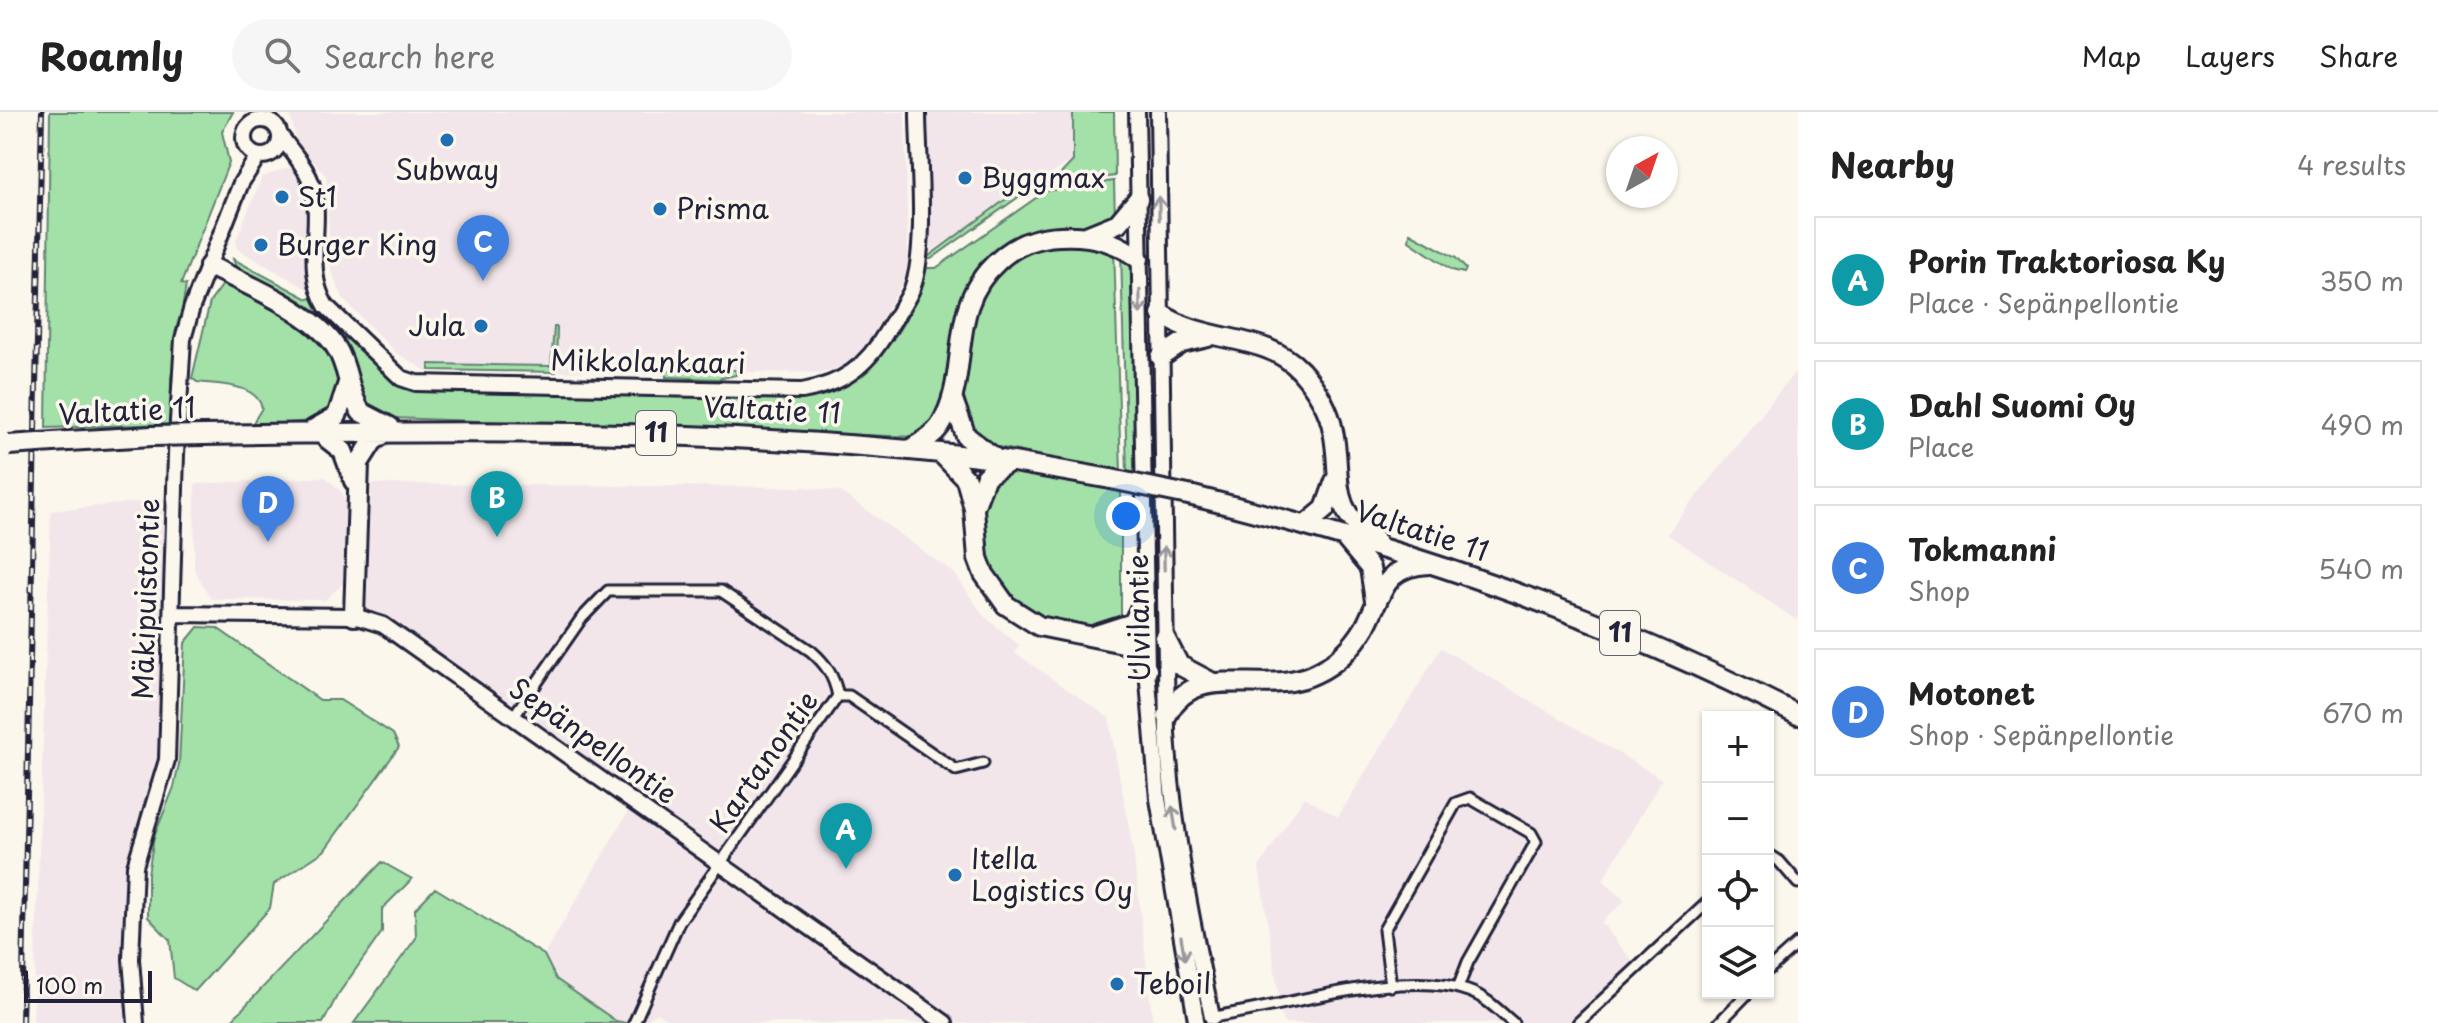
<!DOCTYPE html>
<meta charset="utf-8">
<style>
:root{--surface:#fff;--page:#f6f6f6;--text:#222;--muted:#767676;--line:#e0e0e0;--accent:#1a73e8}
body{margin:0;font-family:"Playpen Sans",sans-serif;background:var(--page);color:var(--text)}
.controls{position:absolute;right:24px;bottom:24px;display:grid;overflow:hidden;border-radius:0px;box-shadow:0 2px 6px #0004}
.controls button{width:72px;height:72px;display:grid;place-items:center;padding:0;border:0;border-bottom:2px solid var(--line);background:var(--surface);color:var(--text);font:40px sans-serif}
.compass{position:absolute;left:1606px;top:24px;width:72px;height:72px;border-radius:50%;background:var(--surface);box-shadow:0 2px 6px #0004;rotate:40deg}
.scale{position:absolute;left:24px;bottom:20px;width:128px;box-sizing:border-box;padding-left:8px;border:4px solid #22223b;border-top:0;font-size:22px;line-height:28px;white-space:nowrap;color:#22223b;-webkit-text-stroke:6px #fbf7ec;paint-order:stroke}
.you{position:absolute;left:1126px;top:404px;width:28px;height:28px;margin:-20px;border:6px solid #fff;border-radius:50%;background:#1a73e8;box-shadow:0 0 0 12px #1a73e833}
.badge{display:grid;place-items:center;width:52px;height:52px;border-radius:50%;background:var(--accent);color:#fff;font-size:26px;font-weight:700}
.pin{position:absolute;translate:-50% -66px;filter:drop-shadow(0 2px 4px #0008)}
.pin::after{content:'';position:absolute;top:42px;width:28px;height:24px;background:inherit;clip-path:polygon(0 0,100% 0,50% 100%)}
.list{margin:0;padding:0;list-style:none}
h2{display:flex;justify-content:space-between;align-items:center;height:104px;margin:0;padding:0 32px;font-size:34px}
h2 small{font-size:26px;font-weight:400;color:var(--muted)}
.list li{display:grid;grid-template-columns:52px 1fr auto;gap:24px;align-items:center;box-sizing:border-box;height:128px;margin:0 16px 16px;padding:0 16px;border:2px solid var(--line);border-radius:0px}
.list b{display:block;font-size:30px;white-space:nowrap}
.list p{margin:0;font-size:26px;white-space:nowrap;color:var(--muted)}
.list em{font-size:26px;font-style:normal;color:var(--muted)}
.icon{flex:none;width:44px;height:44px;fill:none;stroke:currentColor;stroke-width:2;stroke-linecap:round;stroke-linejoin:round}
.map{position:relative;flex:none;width:1798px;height:911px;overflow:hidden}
header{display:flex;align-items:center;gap:48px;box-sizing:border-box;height:112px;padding:0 40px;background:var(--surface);border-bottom:2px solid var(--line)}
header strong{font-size:38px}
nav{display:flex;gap:44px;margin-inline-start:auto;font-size:28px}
.search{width:560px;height:72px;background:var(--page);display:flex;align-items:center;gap:20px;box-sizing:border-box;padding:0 28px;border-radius:44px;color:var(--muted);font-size:30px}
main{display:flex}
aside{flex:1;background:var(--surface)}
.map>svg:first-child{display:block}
.built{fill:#f2e6eb}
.green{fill:#a3e1a9;stroke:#628272;stroke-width:2}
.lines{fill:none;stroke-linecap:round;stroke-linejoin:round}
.street-casing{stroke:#22223b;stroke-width:15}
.secondary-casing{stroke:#22223b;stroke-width:20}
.primary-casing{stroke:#22223b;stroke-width:20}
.highway-casing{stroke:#22223b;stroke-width:24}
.street{stroke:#fbf7ec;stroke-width:9}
.secondary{stroke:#fbf7ec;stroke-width:14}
.primary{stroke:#fbf7ec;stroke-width:14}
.highway{stroke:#fbf7ec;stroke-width:18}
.rail-casing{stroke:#22223b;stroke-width:6}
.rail{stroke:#fbf7ec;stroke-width:3;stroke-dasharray:9;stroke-linecap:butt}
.highway-bridge-casing{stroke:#22223b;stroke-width:24;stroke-linecap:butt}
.highway-bridge{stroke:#fbf7ec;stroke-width:18}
.oneway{stroke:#99979c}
.poi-dot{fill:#1f6fb2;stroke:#fbf7ec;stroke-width:3}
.labels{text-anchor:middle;stroke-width:7;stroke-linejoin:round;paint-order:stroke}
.shield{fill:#fbf7ec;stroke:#636270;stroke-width:2}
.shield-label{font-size:26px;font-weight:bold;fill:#22223b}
.poi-label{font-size:28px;fill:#22223b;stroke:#fbf7ec;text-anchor:start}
.street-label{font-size:28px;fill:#22223b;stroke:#fbf7ec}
</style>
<header>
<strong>Roamly</strong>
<div class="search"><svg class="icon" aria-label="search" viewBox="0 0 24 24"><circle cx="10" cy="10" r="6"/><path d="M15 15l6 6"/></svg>Search here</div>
<nav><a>Map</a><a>Layers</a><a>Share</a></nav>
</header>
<main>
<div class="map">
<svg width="1798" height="911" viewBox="0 0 1798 911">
<rect width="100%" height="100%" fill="#fbf7ec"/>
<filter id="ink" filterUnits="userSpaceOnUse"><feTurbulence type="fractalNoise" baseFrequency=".0125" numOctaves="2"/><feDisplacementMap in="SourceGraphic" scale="16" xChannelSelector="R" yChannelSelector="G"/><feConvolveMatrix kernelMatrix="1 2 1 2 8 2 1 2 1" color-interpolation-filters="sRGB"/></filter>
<g filter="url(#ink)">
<path class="built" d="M289,0H905L908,152L903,170L865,236L843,255L823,261L666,259L665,265L653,260L427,259L396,241L344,188L331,159L326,64L297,31Z
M923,0H1075L1076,46L926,143Z
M290,55L301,64L306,78L308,152L313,175L307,177L237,137L236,128L262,65Z
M1798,256V509L1667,422Z
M325,365L343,381L346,396L343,472L325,488L211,487L194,457L195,372Z
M371,372L804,375L841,380L954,461L984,504L1019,533L1015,541L1109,606L1133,737L1153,911H671L657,901L643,911L616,909L556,867L544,843L630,696L379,517L366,513Z
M166,387L163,631L133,723L128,911H33L51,399Z
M1441,536L1662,667L1603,768L1625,789L1601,810L1642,861L1589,911H1283L1259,755L1304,685L1338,705Z"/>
<path class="green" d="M50,0H233L222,20L229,50L181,172L186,173L171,266V312L46,316Z
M1073,0H1114L1115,64L1034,74L931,147H925L1032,68L1056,67L1073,49Z
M1114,69L1115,108C1092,116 1071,113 1048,117C951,133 954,222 941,297L935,313L918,325L392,306L367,298C360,281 355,253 343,240C323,218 239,170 233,147L306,186L314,187L398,270L810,282C871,276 912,211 924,156H936L1046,79Z
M1410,121L1456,146L1466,157L1464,161L1452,158L1409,129Z
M1043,131L1114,136L1121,361L984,332C939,295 967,187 1004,151C1013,142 1031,137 1043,131Z
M1121,140L1131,152L1136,365L1127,362Z
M224,171C266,188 330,213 339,262C342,273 337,288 335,300L312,309L251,314L262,296C256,271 219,273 197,270L192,266L210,190Z
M554,215H557L556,260L429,258V252L551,254Z
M675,249L715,251V258H736V263L718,267L666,265V259H674Z
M1016,357L1121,376V511C1025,528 960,462 989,366Z
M198,515L217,516L320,588H340L393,622L399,635L324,739L274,772L270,796L195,879L174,866L170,828L148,805V762L154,725L174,675L179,652L185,531Z
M382,750L412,767L382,797V820L337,884L323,911H229Z
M435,776L544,843L556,867L616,909L626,911H354L416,826L415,797Z"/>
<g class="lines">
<defs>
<path id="street" d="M838,584H849L956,658L983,651
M513,605L581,507L608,479H721L811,539C826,552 834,564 838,584L679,810L634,911
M1768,742L1779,749L1798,771
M1768,858L1798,831
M1391,874L1384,818L1456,691L1470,686L1531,721L1536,730L1468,850L1458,876
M1212,905C1282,896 1403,855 1468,879C1486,885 1499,899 1513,911
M1578,911L1708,790
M1719,911L1748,881"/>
<path id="secondary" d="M244 26a18 18 0 1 1 36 0a18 18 0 1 1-36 0Z
M280,23C290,38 305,53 311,70C325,111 302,154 326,194L401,266L416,271L802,279C843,272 866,255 887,219C895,205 906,191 912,177C928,136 918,46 918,0
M172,502L354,504L383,513L945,911
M136,911L131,847L135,754L167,648L176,342L183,227L192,195L241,71L258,44"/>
<path id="primary" d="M1137,0L1147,558L1158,687L1196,908
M1158,0L1167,621C1173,717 1192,811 1212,905"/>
<path id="highway" d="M1086,124L1118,111L1138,87
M209,154C245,171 317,202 337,237C349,257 348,281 361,300L390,315
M1161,202C1207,233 1265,220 1301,259C1316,276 1329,297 1333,319C1343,366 1326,396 1375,427
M1161,245L1182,231L1208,225
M952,285L966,324L996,347L1111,367
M314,317L337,304L348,271
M320,321L343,339L354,369
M204,323C470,318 732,316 996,347
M68,329L152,324
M911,337C922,330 933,324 940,314C973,261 944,197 998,149C1015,133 1036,125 1059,124C1089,122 1116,128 1139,147
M941,341L966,367L974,397L978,446L984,462L1006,493L1039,514L1123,531L1136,537L1147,558
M1193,384C1403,436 1606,504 1798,603
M974,396L986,364L1009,350
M1307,412L1325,397L1335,369
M1345,426L1370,456L1375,489
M354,504L359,351L373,329L389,318
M1096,523L1133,511L1145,487
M1165,526L1179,553L1211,570
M1167,603C1195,546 1266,587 1316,561C1336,552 1354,534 1365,515C1383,481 1383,454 1429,452"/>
</defs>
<use href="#street" class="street-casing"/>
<use href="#secondary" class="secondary-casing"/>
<use href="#primary" class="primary-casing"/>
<use href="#highway" class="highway-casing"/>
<use href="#street" class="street"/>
<use href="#secondary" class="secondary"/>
<use href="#primary" class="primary"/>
<use href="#highway" class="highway"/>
<defs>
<path id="rail" d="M22,911L42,0"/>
</defs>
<use href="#rail" class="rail-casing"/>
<use href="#rail" class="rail"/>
<defs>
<path id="highway-bridge" d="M152,324L204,323
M9,333L68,329
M1111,367L1193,384"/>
</defs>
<use href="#highway-bridge" class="highway-bridge-casing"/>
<use href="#highway-bridge" class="highway-bridge"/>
</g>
<defs><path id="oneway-shaft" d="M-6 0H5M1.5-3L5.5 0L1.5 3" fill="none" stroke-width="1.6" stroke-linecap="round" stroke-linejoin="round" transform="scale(2)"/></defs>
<g class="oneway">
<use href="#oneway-shaft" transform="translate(1159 96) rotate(-91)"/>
<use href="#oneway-shaft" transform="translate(1140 190) rotate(89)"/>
<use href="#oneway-shaft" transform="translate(1164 446) rotate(-91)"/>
<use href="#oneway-shaft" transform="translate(1174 706) rotate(-99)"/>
<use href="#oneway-shaft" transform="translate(1183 836) rotate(80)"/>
</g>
</g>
<g class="poi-dot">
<circle cx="447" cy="28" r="8"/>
<circle cx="965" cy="66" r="8"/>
<circle cx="282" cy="85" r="8"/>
<circle cx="660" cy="97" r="8"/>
<circle cx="261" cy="133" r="8"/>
<circle cx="481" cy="214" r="8"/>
<circle cx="955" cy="763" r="8"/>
<circle cx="1117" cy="872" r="8"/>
</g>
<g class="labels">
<g class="shield">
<rect x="636" y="299" width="40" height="44" rx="6"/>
<rect x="1600" y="499" width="40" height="44" rx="6"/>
</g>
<g class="shield-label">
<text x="656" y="330">11</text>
<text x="1620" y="530">11</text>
</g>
<g class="poi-label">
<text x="447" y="68" text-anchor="middle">Subway</text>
<text x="981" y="76">Byggmax</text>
<text x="298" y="95">St1</text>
<text x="676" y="107">Prisma</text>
<text x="277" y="143">Burger King</text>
<text x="465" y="224" text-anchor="end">Jula</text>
<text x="971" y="757">Itella<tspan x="971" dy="32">Logistics Oy</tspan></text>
<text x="1133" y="882">Teboil</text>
</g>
<g class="street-label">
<text transform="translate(648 250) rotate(1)" y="10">Mikkolankaari</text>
<text transform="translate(772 298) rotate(3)" y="10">Valtatie 11</text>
<text transform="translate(127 299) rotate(-3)" y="10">Valtatie 11</text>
<text transform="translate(1422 419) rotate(18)" y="10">Valtatie 11</text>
<text transform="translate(146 487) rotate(-88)" y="10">Mäkipuistontie</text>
<text transform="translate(1139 506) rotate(-91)" y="10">Ulvilantie</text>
<text transform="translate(593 629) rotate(35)" y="10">Sepänpellontie</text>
<text transform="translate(764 650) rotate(-55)" y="10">Kartanontie</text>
</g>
</g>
</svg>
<div class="controls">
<button>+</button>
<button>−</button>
<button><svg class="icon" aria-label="locate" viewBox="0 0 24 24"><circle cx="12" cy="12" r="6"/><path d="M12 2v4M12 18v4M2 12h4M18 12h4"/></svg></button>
<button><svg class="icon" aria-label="layers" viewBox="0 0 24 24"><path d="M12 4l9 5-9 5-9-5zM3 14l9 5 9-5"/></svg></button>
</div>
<svg class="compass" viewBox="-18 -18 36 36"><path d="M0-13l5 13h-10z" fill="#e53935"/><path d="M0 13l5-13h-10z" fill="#767676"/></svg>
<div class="scale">100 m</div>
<div class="you"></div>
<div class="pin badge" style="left:846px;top:757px;background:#0f9aa8">A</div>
<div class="pin badge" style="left:497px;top:425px;background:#0f9aa8">B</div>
<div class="pin badge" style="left:483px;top:169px;background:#3f7fe0">C</div>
<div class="pin badge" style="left:268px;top:430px;background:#3f7fe0">D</div>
</div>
<aside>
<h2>Nearby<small>4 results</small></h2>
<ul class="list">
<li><span class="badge" style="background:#0f9aa8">A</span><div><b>Porin Traktoriosa Ky</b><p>Place · Sepänpellontie</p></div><em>350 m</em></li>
<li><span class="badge" style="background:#0f9aa8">B</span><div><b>Dahl Suomi Oy</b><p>Place</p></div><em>490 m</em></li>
<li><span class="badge" style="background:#3f7fe0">C</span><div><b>Tokmanni</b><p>Shop</p></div><em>540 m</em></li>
<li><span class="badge" style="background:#3f7fe0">D</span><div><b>Motonet</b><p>Shop · Sepänpellontie</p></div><em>670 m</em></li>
</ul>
</aside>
</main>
